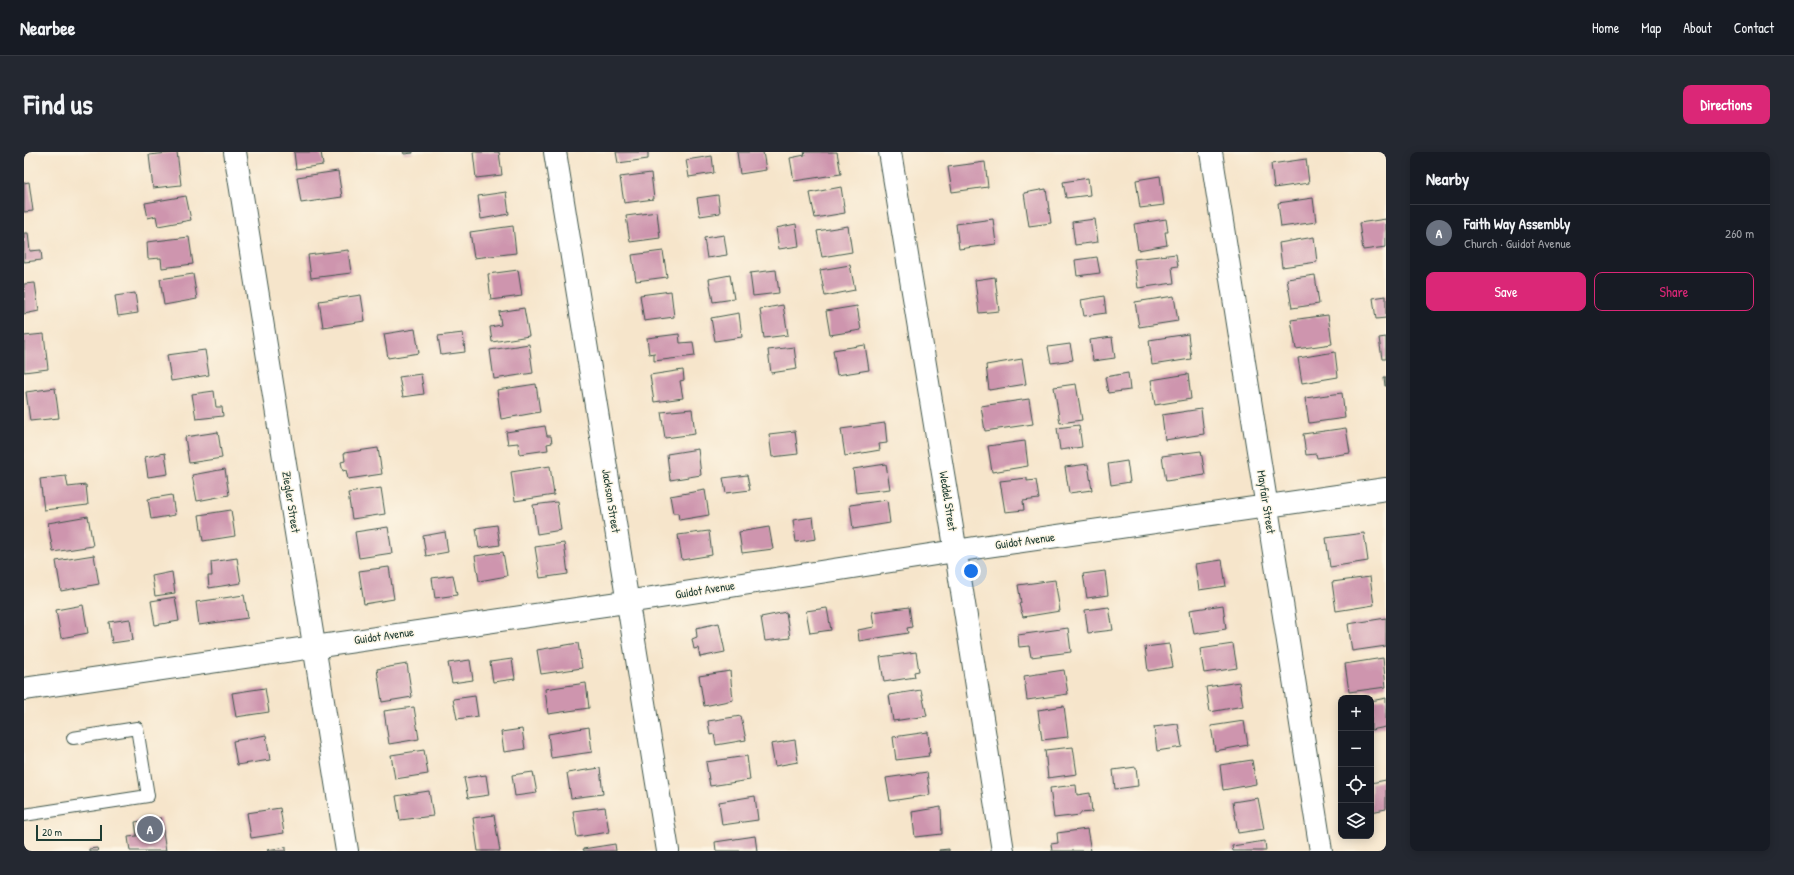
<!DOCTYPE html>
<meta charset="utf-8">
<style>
:root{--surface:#171b24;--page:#242831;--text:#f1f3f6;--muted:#9ea1a6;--line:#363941;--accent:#db2777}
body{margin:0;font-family:"Patrick Hand",sans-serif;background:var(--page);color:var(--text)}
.controls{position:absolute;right:12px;bottom:12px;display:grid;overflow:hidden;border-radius:8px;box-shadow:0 2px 10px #0003}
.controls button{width:36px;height:36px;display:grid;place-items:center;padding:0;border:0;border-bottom:1px solid var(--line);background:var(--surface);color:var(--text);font:20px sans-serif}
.scale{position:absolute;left:12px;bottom:10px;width:66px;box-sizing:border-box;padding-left:4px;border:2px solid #1f3d34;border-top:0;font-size:11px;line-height:14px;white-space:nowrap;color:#1f3d34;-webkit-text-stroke:3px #fcf5e5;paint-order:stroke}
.you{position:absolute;left:947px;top:419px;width:14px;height:14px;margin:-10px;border:3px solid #fff;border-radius:50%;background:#1a73e8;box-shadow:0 0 0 6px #1a73e833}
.badge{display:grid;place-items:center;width:26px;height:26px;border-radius:50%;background:var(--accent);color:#fff;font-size:13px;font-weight:700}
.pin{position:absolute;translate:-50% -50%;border:2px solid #fff;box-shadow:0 1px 4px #0006}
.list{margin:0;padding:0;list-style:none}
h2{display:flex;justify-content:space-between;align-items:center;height:52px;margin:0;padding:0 16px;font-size:17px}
h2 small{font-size:13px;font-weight:400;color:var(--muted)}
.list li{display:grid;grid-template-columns:26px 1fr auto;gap:12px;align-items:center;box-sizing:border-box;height:56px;padding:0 16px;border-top:1px solid var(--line)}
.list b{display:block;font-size:15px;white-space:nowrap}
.list p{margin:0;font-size:13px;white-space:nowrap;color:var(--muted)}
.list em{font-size:13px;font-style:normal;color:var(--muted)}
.actions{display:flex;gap:8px;padding:12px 16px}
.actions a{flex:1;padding:9px 0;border:1px solid var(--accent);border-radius:8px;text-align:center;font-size:14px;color:var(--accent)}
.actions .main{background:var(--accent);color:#fff}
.icon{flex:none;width:22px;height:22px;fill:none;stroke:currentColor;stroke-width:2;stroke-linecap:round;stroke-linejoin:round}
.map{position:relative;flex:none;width:1362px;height:699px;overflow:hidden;border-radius:8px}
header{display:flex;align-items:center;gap:24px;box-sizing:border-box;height:56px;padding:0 20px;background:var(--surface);border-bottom:1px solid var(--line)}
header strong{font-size:19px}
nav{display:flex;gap:22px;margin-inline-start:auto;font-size:14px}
.intro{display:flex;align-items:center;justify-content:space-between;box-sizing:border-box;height:96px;padding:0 24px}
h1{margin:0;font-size:28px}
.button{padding:10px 18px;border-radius:8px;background:var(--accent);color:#fff;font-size:14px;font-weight:700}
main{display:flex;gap:24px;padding:0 24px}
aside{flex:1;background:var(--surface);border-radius:8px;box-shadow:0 2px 10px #0003}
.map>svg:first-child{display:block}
.building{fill:#ce95ae}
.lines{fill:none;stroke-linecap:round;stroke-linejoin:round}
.service-casing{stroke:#3f564b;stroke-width:14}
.minor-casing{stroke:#3f564b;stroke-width:24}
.service{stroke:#fff;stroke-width:12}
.minor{stroke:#fff;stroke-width:22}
.labels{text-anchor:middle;stroke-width:3;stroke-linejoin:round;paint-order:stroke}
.street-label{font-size:12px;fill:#1f3d34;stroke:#fcf5e5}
</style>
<header>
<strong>Nearbee</strong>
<nav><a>Home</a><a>Map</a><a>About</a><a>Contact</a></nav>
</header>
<div class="intro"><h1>Find us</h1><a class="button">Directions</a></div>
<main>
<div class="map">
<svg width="1362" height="699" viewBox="0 0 1362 699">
<rect width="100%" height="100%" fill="#fcf5e5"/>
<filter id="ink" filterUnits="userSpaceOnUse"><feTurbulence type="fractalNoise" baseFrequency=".025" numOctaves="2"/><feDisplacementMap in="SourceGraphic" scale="8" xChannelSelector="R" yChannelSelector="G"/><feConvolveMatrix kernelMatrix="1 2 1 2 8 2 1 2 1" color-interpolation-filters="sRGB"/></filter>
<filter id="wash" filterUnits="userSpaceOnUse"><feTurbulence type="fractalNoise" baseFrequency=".012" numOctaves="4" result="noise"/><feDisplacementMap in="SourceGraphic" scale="16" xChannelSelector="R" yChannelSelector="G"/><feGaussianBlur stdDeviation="0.9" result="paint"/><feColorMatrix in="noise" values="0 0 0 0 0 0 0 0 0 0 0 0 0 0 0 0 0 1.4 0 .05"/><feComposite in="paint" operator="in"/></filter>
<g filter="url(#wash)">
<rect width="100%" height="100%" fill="#f6e5cb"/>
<g id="blocks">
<path class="building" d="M153,0L157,33L129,36L125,3Z
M270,0H297L299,13L272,17Z
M379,0H389V1L380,2Z
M449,0H475L478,23L452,26Z
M592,0H624V7L594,11Z
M713,0H739L742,18L716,22Z
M780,0H813L817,22L770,29L766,6L781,3Z
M688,4L690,21L665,25L662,8Z
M1282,7L1285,31L1250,36L1247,12Z
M961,10L964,35L928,40L924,15Z
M314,19L318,45L277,51L273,25Z
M627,21L630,47L600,51L596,25Z
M1136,24L1140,53L1116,56L1112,28Z
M1064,26L1066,43L1042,46L1039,30Z
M5,30L9,59L0,60V31Z
M817,35L821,61L791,66L786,41Z
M1022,37L1027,71L1005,74L1000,41Z
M482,40L485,62L457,67L454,44Z
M694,43L696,61L676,64L673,46Z
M162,44L167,68L134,74L132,64L124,66L121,51Z
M1289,46L1292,70L1257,75L1254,51Z
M633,60L636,86L606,90L602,64Z
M969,67L972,92L935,97L932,72Z
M1071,67L1074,90L1051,93L1048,70Z
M1142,67L1144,80H1141L1143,93L1114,98L1110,72Z
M1362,67V95L1339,98L1335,71Z
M772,72L775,94L755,97L752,76Z
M489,74L492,101L450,106L446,80Z
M824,74L828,100L798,105L793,79Z
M0,81H4L6,99L17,98L18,108L0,110Z
M700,83L703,103L683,106L680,86Z
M165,85L169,112L138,116L137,106L124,107L123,90Z
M1290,85L1293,110L1258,115L1255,91Z
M324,98L327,121L287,126L284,103Z
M639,99L643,125L612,129L608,103Z
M1152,102L1154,114L1148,115L1150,131L1114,136L1110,107Z
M1073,105L1076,121L1053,124L1051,108Z
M826,113L831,138L801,144L796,118Z
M494,118L498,144L467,148L464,122Z
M752,118L755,141L729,144L726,121Z
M169,122L173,147L140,153L136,127Z
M706,123L710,147L689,150L685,127Z
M1291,123L1295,152L1268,156L1263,127Z
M971,125L975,159L955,161L951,128Z
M11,131L15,159L0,162V132Z
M647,139L650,165L620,169L616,143Z
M111,141L114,161L94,164L91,144Z
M337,143L341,169L299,175L295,149Z
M1080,144L1082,161L1060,164L1057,148Z
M1150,144L1154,169L1115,175L1111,150Z
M1362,144V166L1352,167L1349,146Z
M759,153L764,183L740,186L736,157Z
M833,154L837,178L806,183L802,159Z
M500,156L505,184L468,190L466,175L477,173L475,160Z
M715,161L718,185L691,189L687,166Z
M1304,163L1308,192L1272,197L1267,168Z
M391,177L395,201L364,206L360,182Z
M439,181L441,200L417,203L414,184Z
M20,182L24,217L0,220V184Z
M655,182L656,191L669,190L671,204L630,209V201L625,202L623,186Z
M1164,182L1167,207L1128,213L1125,188Z
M1088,185L1091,206L1069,209L1066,188Z
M1362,185V207H1358L1355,186Z
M505,192L509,221L470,227L466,198Z
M1046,192L1049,208L1027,211L1024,195Z
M841,193L845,218L813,223L809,198Z
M770,195L773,217L747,221L744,198Z
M181,198L185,223L147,229L143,203Z
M1311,200L1314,225L1278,231L1274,206Z
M998,207L1002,232L965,238L962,213Z
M659,218L660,228L656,229L659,246L630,250L626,223Z
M1104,221L1106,238L1084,241L1081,225Z
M397,222L400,242L379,245L375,225Z
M1164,222L1167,247L1131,253L1127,228Z
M1360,225H1362V234H1361Z
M512,232L516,260L477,267L473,238Z
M1052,232L1058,268L1036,271L1030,235Z
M31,236L35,266L6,269L2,240Z
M190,239L192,255H198L199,264L172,267L168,242Z
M1318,241L1321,266L1285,271L1281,246Z
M1005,247L1009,272L961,279L957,254Z
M668,257L671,282L641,286L637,260Z
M1177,257L1180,282L1141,288L1138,263Z
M861,271L863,291L855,292L856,298L821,304L817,277Z
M1055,273L1058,295L1036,298L1033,276Z
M521,274L523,284H527L528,291L523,292L524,298L495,302L494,291L484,292L482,280Z
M1322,276L1326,301L1293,306L1292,302L1282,303L1279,282Z
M771,279L774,302L748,305L745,282Z
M194,280L198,306L165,311L161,285Z
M1001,289L1004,314L968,320L964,294Z
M354,296L358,322L324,327L322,318L319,319L317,310L321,309L320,301Z
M674,297L677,323L646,328L643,302Z
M1177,299L1181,323L1142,329L1138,304Z
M141,301L144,322L124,325L121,305Z
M1103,309L1106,330L1087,333L1084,312Z
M862,312L866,337L832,341L829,317Z
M1064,312L1068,338L1045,341L1041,315Z
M526,314L530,343L491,349L487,320Z
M201,317L205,343L173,349L168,323Z
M723,323L726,338L702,341L699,326Z
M42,324L44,335L62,333L64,353L20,358L16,327Z
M1003,326V329L1012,328L1015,347L999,349L1000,358L981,360L976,329Z
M357,336L361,362L328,367L324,341Z
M681,338L685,363L655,368L654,361H649L646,344Z
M148,343L151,363L127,367L124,347Z
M863,348L866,371L829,377L826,353Z
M533,350L537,378L513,382L509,353Z
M207,358L211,384L179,389L175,363Z
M64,364L69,394L29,400L24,371Z
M789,365L792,387L772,390L769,368Z
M473,373L476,393L455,396L452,376Z
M364,375L368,401L335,406L331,380Z
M745,375L749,397L718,401L715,380Z
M685,379L688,403L658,408L654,383Z
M421,380L424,400L402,404L399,384Z
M1340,381L1344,409L1306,415L1302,386Z
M540,391L544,422L516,426L511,395Z
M479,400L483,424L455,429L451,404Z
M70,403L75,432L37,439L32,409Z
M213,406L217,431L185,436L184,424H188L187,410Z
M1198,408L1202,434L1175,438L1171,412Z
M365,415L370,447L340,452L335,419Z
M1081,419L1084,443L1063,446L1059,422Z
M148,420L151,441L131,444L128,424Z
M429,423L433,443L411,446L408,426Z
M1346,425L1350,453L1312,459L1308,430Z
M1031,428L1036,459L999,465L995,452L997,451L994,433Z
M220,443L224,466L175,473L172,450Z
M151,445L155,469L131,473L127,449Z
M59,453L64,481L37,486L32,458Z
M1199,453L1202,477L1170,482L1166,458Z
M885,455L888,475L883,476L884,481L835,489L834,478L850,475L848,460Z
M1085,455L1089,478L1064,481L1061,458Z
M803,456L807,478L786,481L782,459Z
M762,460L766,486L741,489L737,465Z
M1362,466V494L1328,499L1324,472Z
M106,467L109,488L88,491L85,470Z
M695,471L701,500L676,505L674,496L670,497L668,487L673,485L672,476Z
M1044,476L1047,500L1007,505L1005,494L995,495L994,483Z
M554,491L558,516L517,522L513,498Z
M1145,492L1149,515L1124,519L1121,495Z
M1209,492L1213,516L1180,521L1176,497Z
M892,500L895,519L890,520L891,525L860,530L856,505Z
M1359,506L1362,535L1325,540L1321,512Z
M488,507L491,527L469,530L466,510Z
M446,508L449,528L428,531L424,511Z
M383,512L388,545L358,550L353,517Z
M1040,518L1044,542L1003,548L1000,524Z
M706,519L709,548L680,554L675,524Z
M1215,530L1219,554L1186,560L1182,535Z
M562,531L565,556L524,562L521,537Z
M241,536L245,560L212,565L208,541Z
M897,538L903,564L869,569L865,543Z
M451,544L454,564L433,567L429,547Z
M1362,546V575L1347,578V549Z
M1040,554L1044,585L1018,588L1014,558Z
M390,555L395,587L365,592L360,559Z
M717,564L722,588L692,593L690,582L686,583L684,569Z
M1220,569L1224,593L1191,599L1187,574Z
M1154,572L1158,595L1133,599L1130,575Z
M565,575L568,600L527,606L524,582Z
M498,577L501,597L480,600L477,580Z
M904,580L906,601H904L905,604L872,608L869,585Z
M242,583L246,608L213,613L209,589Z
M771,588L774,610L751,614L747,592Z
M1049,595L1053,622L1024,626L1021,598Z
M400,598L404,622L371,627L367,603Z
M723,604L726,628L686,634L682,610Z
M1228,608L1232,632L1199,638L1196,613Z
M1112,615L1114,634L1091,637L1089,618Z
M576,616L579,642L547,646L543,621Z
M509,620L513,641L491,644L488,623Z
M903,620L906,643L866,649L862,626Z
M462,623L465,643L444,646L440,626Z
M1362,628V657L1347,660V631Z
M1052,633L1053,643L1066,641L1068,660L1056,661V663L1030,666L1026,636Z
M405,639L409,664L376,668L372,644Z
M731,644L734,668L698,673L695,650Z
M1234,646L1240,677L1214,681L1209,650Z
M581,655L585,680L553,685L549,659Z
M917,655L918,682L891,685L888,660Z
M256,656L260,681L227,686L223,661Z
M470,663L476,699H454L449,666Z
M137,666L142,699H106L104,685L113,684L111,670Z
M1063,677L1067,699H1028L1027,692L1034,691L1033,681Z
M731,684L733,699H692L691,690Z
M1241,689L1242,699H1209L1208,694Z
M591,692L592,699H560L559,697Z
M262,695V699H244L243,698Z
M73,696L74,699H65V697Z
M925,697V699H915V698Z"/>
</g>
</g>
<g filter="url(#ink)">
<use href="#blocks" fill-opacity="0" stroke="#3f564b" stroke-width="1"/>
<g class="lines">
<defs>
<path id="service" d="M0,663L124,644L113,576L49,586"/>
<path id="minor" d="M211,0L323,699
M531,0L644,699
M866,0L928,376L979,699
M1187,0L1297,699
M0,537L629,446L957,395L1362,337"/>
</defs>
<use href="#service" class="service-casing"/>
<use href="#minor" class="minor-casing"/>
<use href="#service" class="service"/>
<use href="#minor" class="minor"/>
</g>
</g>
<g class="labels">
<g class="street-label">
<text transform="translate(587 349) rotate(81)" y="4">Jackson Street</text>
<text transform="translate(924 349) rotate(81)" y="4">Weddel Street</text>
<text transform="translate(267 350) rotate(81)" y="4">Ziegler Street</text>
<text transform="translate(1242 350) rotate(81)" y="4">Mayfair Street</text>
<text transform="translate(1001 389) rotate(-8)" y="4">Guidot Avenue</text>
<text transform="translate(681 438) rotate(-9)" y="4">Guidot Avenue</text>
<text transform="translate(360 484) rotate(-8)" y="4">Guidot Avenue</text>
</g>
</g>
</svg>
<div class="controls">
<button>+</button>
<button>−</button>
<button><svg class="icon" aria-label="locate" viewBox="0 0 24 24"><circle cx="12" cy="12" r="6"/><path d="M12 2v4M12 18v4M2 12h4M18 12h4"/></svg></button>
<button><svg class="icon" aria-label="layers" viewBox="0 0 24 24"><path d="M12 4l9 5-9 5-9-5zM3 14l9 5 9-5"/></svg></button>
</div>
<div class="scale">20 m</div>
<div class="you"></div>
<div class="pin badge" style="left:126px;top:677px;background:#6b7280">A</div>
</div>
<aside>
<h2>Nearby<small></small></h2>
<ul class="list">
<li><span class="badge" style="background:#6b7280">A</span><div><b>Faith Way Assembly</b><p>Church · Guidot Avenue</p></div><em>260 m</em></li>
</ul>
<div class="actions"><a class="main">Save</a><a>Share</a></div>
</aside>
</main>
